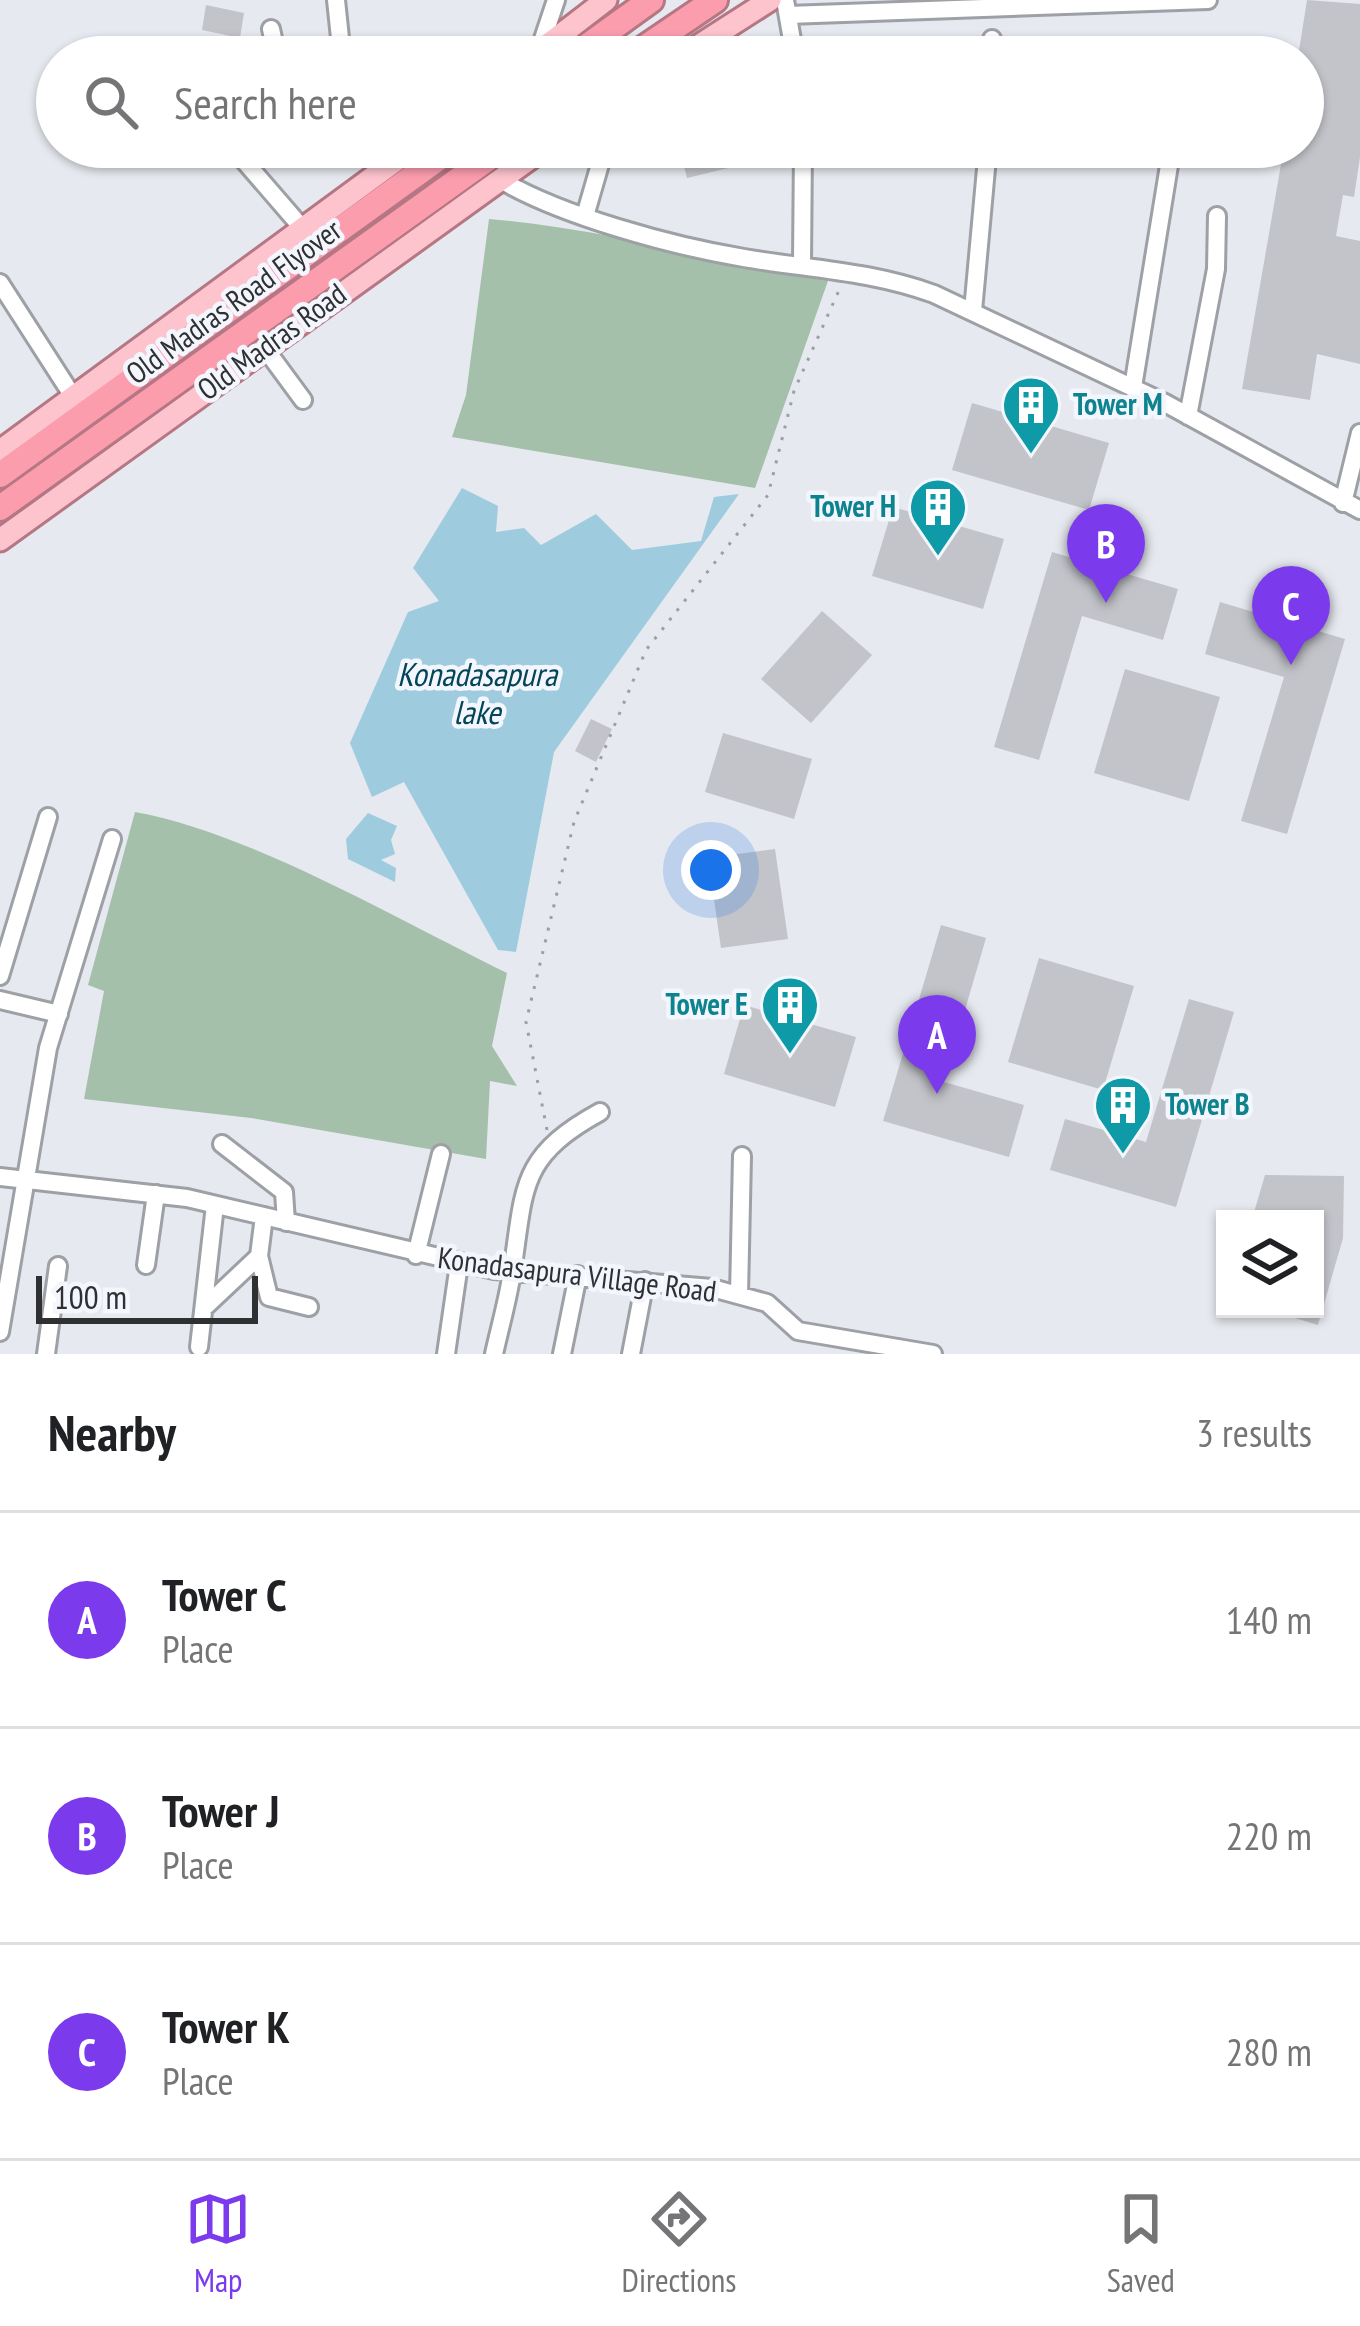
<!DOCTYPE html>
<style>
:root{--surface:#fff;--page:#f2f2f2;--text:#202124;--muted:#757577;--line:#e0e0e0;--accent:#7c3aed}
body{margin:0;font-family:"PT Sans Narrow",sans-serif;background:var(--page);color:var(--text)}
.controls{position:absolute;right:36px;bottom:36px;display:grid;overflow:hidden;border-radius:0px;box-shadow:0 3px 9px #0004}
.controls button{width:108px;height:108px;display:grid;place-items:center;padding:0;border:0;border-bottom:3px solid var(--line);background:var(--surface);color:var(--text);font:60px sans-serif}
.scale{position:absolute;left:36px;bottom:30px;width:222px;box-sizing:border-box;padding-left:12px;border:6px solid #2e3032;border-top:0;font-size:33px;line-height:42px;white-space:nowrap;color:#2e3032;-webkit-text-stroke:9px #f3f6fc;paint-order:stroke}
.you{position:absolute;left:711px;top:870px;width:42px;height:42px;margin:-30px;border:9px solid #fff;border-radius:50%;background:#1a73e8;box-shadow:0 0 0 18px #1a73e833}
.badge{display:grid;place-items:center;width:78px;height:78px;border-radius:50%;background:var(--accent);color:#fff;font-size:39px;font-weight:700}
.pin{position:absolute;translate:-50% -99px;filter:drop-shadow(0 3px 6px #0008)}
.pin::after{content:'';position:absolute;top:63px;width:42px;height:36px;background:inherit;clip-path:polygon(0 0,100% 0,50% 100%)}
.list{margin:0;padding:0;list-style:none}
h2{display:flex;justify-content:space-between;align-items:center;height:156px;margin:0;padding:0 48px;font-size:51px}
h2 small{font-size:39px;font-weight:400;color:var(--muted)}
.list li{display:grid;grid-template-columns:78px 1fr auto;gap:36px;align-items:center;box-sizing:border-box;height:216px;padding:0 48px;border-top:3px solid var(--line)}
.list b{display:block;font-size:45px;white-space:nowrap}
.list p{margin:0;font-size:39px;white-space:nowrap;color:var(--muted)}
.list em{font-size:39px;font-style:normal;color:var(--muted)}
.icon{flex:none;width:66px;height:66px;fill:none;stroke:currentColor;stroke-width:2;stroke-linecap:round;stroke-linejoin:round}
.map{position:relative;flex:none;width:1360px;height:1354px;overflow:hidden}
.search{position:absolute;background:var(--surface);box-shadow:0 3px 9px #0004;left:36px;right:36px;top:36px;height:132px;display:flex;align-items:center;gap:30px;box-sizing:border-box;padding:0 42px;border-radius:66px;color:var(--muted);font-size:45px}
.sheet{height:804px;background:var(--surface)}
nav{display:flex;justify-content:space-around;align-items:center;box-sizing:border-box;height:168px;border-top:3px solid var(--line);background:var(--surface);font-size:33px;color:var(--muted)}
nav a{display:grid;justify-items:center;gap:6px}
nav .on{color:var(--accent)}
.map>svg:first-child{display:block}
.green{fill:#a5c0aa}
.water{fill:#9eccde}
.building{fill:#c2c4ca}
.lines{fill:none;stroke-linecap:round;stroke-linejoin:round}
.minor-casing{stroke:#9da0a5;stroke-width:22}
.major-casing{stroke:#b47783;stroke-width:27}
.highway-casing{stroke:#b47783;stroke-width:30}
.path{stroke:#9c9fa3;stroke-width:3;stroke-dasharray:3 9;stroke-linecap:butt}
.minor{stroke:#fff;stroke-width:16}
.major{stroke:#fdc4ce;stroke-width:21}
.highway{stroke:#fc9dae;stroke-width:24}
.labels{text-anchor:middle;stroke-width:9;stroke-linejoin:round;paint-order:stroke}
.street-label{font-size:30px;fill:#2e3032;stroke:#f3f6fc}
.culture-label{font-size:30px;font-weight:bold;fill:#0d838f;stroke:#f3f6fc;text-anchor:start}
.water-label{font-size:33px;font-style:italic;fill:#034659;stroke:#f3f6fc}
</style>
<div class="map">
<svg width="1360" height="1354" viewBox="0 0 1360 1354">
<rect width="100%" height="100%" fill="#e6e9ef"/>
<path class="green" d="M489,219C604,229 716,260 829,278L755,488L452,437L466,395Z
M135,812C249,832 400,921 507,973L492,1046L517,1086L490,1081L486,1159L251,1118L84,1099L104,991L88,985Z"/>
<path class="water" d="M462,488L498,506L496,532L524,528L541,545L596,514L632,550L701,541L714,497L739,494L554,752L516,952L498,950L404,782L372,797L350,743L408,612L439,601L413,568Z
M368,813L397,826L391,840L395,854L381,860L396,868L395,882L348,859L346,839Z"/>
<path class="building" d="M1307,0L1360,4V157L1354,197L1343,195L1336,236L1360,241V364L1317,354L1310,400L1242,389L1284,147H1303V57H1298Z
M206,5L244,13L240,38L202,30Z
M679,147H741L745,164L687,178Z
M972,403L1109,443L1089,510L952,470Z
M893,507L1004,539L983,609L872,576Z
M1052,552L1178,589L1163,640L1082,616L1039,760L994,747Z
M1220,602L1345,639L1287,834L1241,821L1284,677L1205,654Z
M822,611L872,655L811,723L761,679Z
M1125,669L1220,697L1189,801L1094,773Z
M591,719L612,729L596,762L575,751Z
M723,733L812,759L794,819L705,792Z
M775,849L788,939L721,948L708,858Z
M941,925L986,938L944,1082L1024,1105L1009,1157L883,1121Z
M1039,958L1134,986L1103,1090L1008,1062Z
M1189,999L1234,1012L1176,1207L1050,1170L1065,1119L1146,1142Z
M744,1005L856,1037L835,1107L724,1074Z
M1265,1175L1344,1176L1343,1238L1318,1325L1275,1312L1315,1309V1219H1252Z"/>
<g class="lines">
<defs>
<path id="minor" d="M336,0L342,57
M785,0L795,57
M788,15L1208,0
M271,29L277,57
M539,51L556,0
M992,57V39
M240,156L303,229
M499,179C561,216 672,246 744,258C809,269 871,271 934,294L1165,403L1360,510
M585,216L605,147
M802,263L803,147
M0,283L74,398
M973,311L988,147
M264,347L303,400
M1133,387L1172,147
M1188,416L1216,269L1217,216
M1343,503L1360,433
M0,976L48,817
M0,1000L59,1014
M222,1144L284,1192L286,1222
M0,1177L187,1198L494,1270L712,1288L767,1303L798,1331L933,1354
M416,1255L441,1154
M259,1256L269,1297L309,1307
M146,1265L156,1194
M739,1295L742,1156
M206,1306L259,1256L264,1216
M0,1332L48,1048L112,839
M199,1347L215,1205
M46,1354L58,1266
M446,1354L459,1264
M494,1354C500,1327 508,1299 512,1272C525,1188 518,1157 600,1112
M562,1354L578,1275
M631,1354L645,1281"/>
<path id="major" d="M532,57L606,0
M681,57L770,0
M0,451L414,147
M0,540L546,147"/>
<path id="highway" d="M572,57L651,0
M631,57L715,0
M0,475L454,147
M0,508L504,147"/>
</defs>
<use href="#minor" class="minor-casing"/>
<use href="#major" class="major-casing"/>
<use href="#highway" class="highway-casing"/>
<path class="path" d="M547,1130L526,1022L574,822L646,650L768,495L794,391L840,288"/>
<use href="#minor" class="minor"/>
<use href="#major" class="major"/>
<use href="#highway" class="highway"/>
</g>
<defs>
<symbol id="building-pin" viewBox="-11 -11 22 30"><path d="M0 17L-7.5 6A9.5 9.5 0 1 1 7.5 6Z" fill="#0f9aa8" stroke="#f3f6fc"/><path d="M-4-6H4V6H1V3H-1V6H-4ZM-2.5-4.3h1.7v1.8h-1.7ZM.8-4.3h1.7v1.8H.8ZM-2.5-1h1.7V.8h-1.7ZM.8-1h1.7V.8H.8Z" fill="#fff"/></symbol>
</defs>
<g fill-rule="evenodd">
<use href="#building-pin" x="998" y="372" width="66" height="90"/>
<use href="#building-pin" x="905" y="474" width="66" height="90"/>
<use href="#building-pin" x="757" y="972" width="66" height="90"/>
<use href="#building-pin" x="1090" y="1072" width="66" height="90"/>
</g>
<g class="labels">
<g class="street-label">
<text transform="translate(234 302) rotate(-36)" y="10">Old Madras Road Flyover</text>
<text transform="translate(272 342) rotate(-36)" y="10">Old Madras Road</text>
<text transform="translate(577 1275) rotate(7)" y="10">Konadasapura Village Road</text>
</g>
<g class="culture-label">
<text x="1073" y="415">Tower M</text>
<text x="896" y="517" text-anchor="end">Tower H</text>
<text x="748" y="1015" text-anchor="end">Tower E</text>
<text x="1165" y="1115">Tower B</text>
</g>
<g class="water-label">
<text x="477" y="686">Konadasapura<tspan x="477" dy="38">lake</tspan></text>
</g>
</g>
</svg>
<div class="controls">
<button><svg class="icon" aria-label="layers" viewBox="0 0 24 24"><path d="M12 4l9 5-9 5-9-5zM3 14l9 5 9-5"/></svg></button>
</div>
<div class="scale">100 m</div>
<div class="you"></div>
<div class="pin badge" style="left:937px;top:1094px">A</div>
<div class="pin badge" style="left:1106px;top:603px">B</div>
<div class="pin badge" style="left:1291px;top:665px">C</div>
<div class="search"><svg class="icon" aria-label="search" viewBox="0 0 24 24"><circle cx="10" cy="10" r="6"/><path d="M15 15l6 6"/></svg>Search here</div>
</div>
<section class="sheet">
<h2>Nearby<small>3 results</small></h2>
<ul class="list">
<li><span class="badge">A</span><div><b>Tower C</b><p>Place</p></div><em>140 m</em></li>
<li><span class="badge">B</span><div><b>Tower J</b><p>Place</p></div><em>220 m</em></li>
<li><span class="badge">C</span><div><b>Tower K</b><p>Place</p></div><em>280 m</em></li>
</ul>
</section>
<nav>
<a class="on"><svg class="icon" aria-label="map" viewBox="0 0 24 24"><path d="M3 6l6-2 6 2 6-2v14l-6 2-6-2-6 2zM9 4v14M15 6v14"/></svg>Map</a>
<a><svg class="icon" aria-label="directions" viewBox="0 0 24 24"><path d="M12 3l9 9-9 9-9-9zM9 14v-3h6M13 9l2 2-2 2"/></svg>Directions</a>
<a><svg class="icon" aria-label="saved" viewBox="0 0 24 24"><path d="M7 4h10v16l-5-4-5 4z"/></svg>Saved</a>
</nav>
